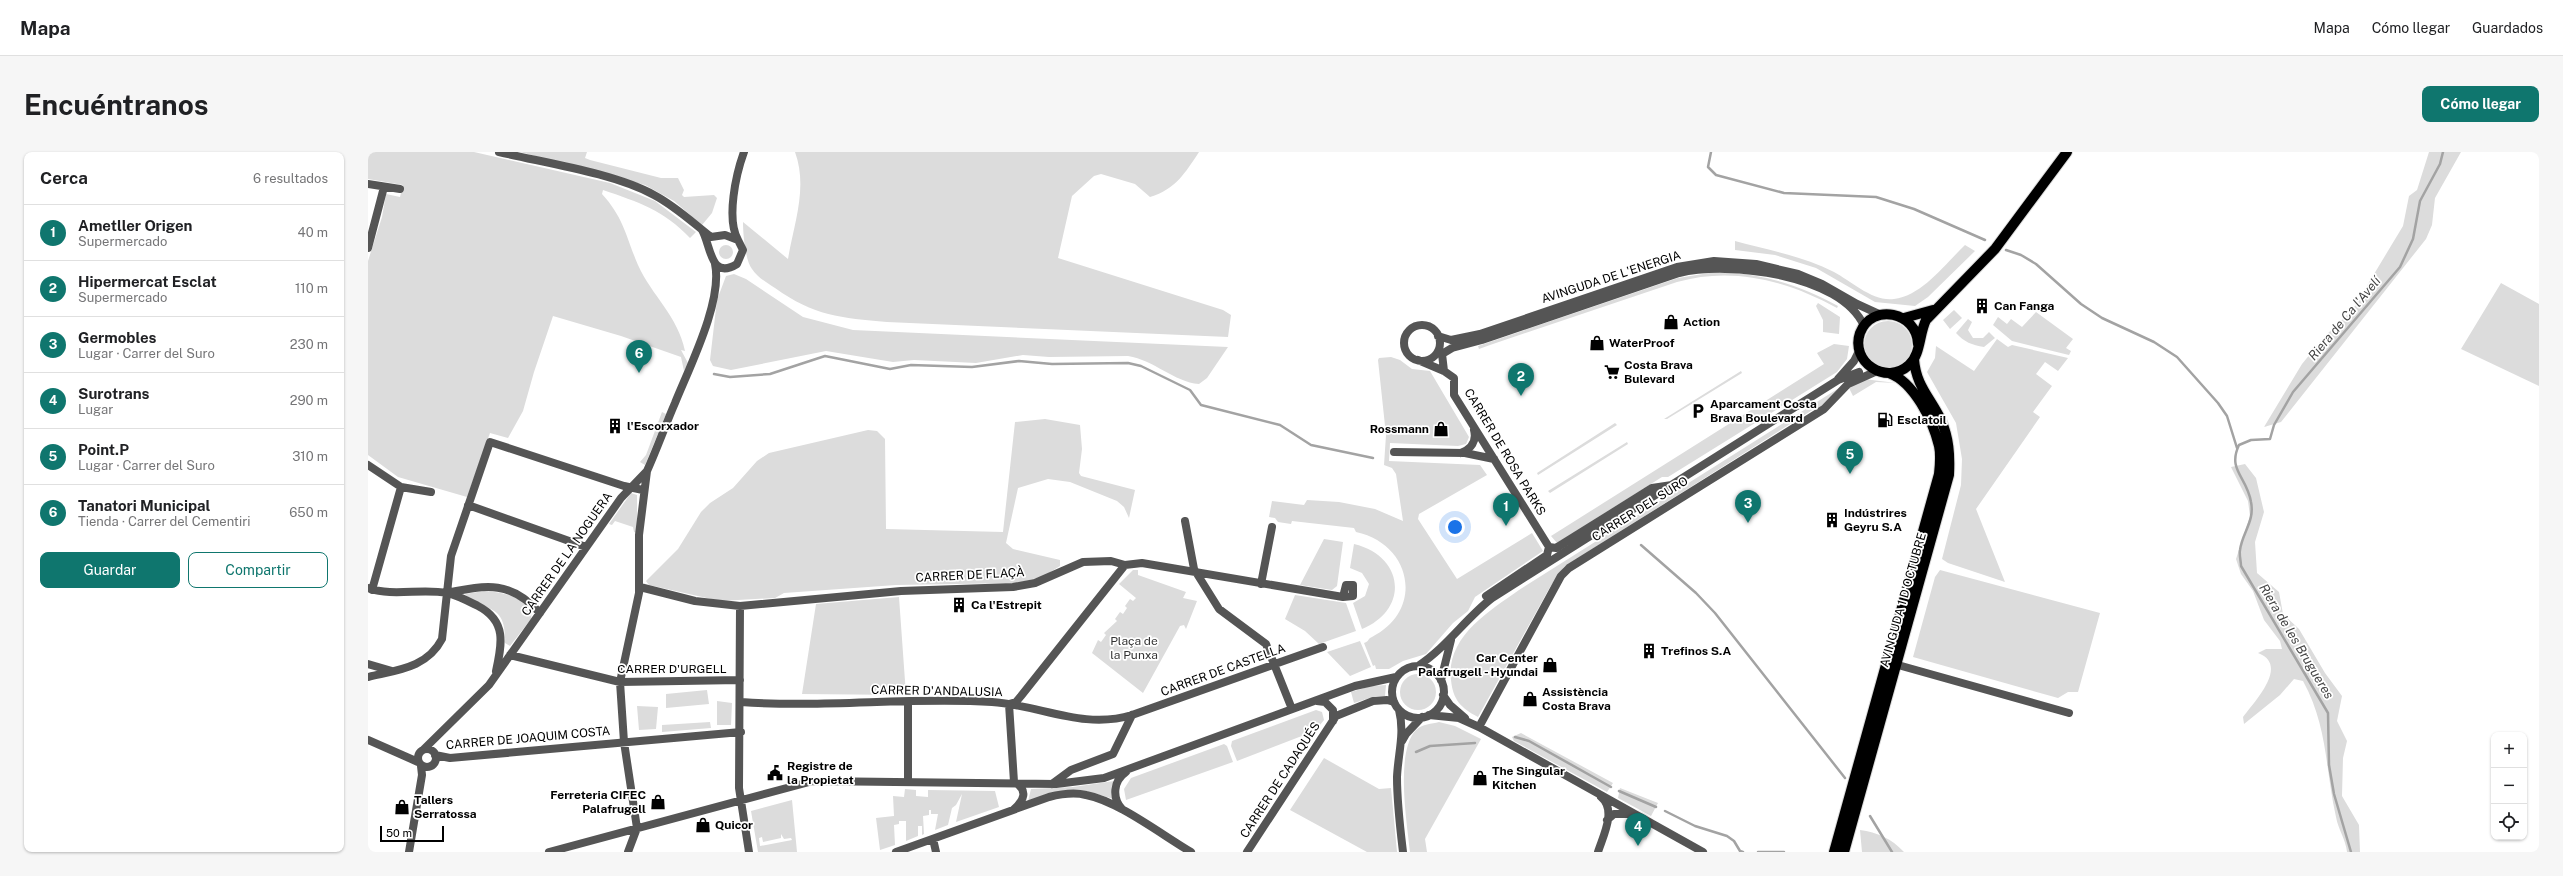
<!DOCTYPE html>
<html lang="es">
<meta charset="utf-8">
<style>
:root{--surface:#fff;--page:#f6f6f6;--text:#202124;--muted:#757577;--line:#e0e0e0;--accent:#0f766e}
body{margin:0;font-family:"Public Sans",sans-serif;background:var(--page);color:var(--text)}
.controls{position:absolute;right:12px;bottom:12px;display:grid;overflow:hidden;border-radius:8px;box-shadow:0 1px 3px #0004}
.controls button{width:36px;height:36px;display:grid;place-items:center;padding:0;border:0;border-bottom:1px solid var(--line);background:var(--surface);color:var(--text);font:20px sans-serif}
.scale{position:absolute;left:12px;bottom:10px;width:64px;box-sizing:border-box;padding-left:4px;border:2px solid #000;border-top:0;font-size:11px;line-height:14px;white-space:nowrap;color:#000;-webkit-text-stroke:3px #fff;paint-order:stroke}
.you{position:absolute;left:1087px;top:375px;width:14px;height:14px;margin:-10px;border:3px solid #fff;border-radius:50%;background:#1a73e8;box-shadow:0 0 0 6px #1a73e833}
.badge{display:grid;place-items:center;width:26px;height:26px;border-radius:50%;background:var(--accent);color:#fff;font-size:13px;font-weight:700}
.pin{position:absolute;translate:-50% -33px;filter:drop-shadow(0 1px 2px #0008)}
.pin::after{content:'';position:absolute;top:21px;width:14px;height:12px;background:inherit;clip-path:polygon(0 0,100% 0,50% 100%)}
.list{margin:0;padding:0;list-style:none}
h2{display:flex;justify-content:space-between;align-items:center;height:52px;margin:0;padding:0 16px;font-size:17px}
h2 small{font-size:13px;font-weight:400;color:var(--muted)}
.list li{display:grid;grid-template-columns:26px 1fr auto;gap:12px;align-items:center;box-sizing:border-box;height:56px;padding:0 16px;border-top:1px solid var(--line)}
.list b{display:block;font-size:15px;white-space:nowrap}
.list p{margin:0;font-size:13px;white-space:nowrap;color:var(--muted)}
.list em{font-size:13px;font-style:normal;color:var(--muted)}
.actions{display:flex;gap:8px;padding:12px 16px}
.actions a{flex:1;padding:9px 0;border:1px solid var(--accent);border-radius:8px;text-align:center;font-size:14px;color:var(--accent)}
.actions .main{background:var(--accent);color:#fff}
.icon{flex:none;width:22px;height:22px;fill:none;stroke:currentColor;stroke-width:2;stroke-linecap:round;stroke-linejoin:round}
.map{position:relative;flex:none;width:2171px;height:700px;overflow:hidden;border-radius:8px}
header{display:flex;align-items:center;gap:24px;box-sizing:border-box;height:56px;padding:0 20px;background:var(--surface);border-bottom:1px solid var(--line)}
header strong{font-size:19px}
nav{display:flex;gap:22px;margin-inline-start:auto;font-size:14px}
.intro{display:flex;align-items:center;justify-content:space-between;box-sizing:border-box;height:96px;padding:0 24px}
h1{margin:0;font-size:28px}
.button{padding:10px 18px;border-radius:8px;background:var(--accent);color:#fff;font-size:14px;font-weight:700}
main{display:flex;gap:24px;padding:0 24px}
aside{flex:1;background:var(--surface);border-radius:8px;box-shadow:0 1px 3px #0004}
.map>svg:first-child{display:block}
.green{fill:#dcdcdc;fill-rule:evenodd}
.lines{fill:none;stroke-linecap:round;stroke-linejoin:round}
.stream{stroke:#a3a3a3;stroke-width:2.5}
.major-casing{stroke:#dbdbdb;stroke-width:12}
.minor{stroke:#555;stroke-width:8}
.major{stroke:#000;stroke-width:10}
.labels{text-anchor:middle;stroke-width:3.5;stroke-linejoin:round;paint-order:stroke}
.street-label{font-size:12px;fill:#000;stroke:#fff}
.poi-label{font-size:12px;font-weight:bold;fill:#000;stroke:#fff;text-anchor:start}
.park-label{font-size:12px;fill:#333;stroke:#fff}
.water-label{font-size:13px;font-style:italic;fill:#444;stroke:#fff}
</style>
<header>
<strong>Mapa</strong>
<nav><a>Mapa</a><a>Cómo llegar</a><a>Guardados</a></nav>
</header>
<div class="intro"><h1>Encuéntranos</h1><a class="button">Cómo llegar</a></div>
<main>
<aside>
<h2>Cerca<small>6 resultados</small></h2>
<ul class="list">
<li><span class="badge">1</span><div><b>Ametller Origen</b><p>Supermercado</p></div><em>40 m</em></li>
<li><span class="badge">2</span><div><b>Hipermercat Esclat</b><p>Supermercado</p></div><em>110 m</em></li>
<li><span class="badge">3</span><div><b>Germobles</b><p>Lugar · Carrer del Suro</p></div><em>230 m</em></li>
<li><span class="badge">4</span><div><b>Surotrans</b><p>Lugar</p></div><em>290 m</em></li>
<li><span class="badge">5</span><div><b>Point.P</b><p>Lugar · Carrer del Suro</p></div><em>310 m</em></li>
<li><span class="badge">6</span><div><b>Tanatori Municipal</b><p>Tienda · Carrer del Cementiri</p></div><em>650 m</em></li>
</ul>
<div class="actions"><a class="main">Guardar</a><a>Compartir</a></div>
</aside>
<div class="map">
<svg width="2171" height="700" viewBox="0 0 2171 700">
<rect width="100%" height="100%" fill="#fff"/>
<path class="green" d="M0,0H106L242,31L287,49L328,80L322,86C296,58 270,50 235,38L234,42C256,66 258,85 270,113C284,144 310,164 317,199L313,198L320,211L316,219L313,205L253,184L185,164L166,220L155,259L140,286L122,281L99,345L30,325L0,303V109L14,65L18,42L32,45L35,33L0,27Z
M152,0H219L217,6L222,8L293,26H310L316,38L314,43L316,45L346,43L349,46L344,61L334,73L306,49L277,33Z
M427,0H831C817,21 808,37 782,45L767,32L733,22L726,24L704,44L690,106L855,158L863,163L860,185L519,170C473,166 446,164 407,136C399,131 389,125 384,117C377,108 375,81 375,70L420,107C426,71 440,36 427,0Z
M2061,0H2093L2067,46L2064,73L2058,87L1913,270L1896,275L1934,212L1956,185L1982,160L1994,145L1997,137L2035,74L2041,44L2049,38Z
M1367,89C1400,98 1435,104 1466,120C1483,129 1505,150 1526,147C1554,144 1578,111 1597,93L1607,99L1560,145L1547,154L1507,150L1448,116L1407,103L1367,98Z
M351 100a7 7 0 1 1 14 0a7 7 0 1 1-14 0Z
M1360,120C1401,124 1434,134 1470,154L1469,156C1420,129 1365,114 1309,130L1122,193L1111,197L1110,194L1310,126L1341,121Z
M366,122L378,127L435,165L485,178L860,195L839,226L831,232C806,230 786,208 760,204L681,205L655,203L608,211L546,208L525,210L458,199L363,218L345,214L342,208L349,148L358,124Z
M2133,131L2171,152V234L2093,197Z
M1450,151L1472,165L1471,182L1455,180V168L1448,154Z
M1586,158L1594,166L1582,177L1575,168Z
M1668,160L1705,187L1698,196L1703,199L1701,203L1644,189L1625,173L1630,165L1639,172L1643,167L1654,175Z
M1600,167L1604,170L1600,178L1605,186H1615L1621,180L1627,186L1616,195C1604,193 1596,190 1588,181Z
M1496 193a24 24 0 1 1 48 0a24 24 0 1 1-48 0Z
M1629,187L1640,195L1644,193L1700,206L1690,219L1677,210L1668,222L1684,234L1665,260L1672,265L1608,357L1637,430L1580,411L1574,407L1593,333L1594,307L1588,271L1559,220L1567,206L1568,194L1606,219Z
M1466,192L1481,194L1479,207L1469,220L1300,325H1294L1189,391L1183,384L1456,212L1449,201Z
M1023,205L1032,208L1044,217L1062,219L1101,285L1098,292L1090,294L1022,291L1021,309L1112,313L1119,323L1051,362L1050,367L1089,427L1164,381L1175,399L1107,445L1100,459L1085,471L1058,502L1035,509L1021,517H1008L1007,513L1005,514L996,491C1002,489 999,487 1004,485C1057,458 1044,392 988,380L986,376L924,369L923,372L910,370L907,366L901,365L904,349L936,353L939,348L971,350L1007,357L1035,369L1028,322L1024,316L1016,313L1018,283L1010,208L1011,206Z
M1373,219L1374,221L1299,267H1296Z
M1496,227L1528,231L1508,230L1485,244L1481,236Z
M1471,236L1448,260L1446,257L1196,415L1182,435L1110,565C1093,556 1085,548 1083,528C1078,485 1120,460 1151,438Z
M294,260L298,262L277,313L272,310L278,303Z
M677,267L712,273L714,297L711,321L713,324L767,338L761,366L756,355L749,349L702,330L680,327L650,336L638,391L645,397L692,408V414L676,424L650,431L528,433L416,441L407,446L352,449L281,433L278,429L310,397L333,360L342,351L365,336L389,309L401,301L500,278L509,279L517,287L518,377L635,380L647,270Z
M1247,271L1249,273L1170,323L1169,321Z
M1259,290L1260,292L1182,341L1180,339Z
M1877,312L1888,326L1896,360L1887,390L1889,421L1911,440L1915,462L1931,477L1957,521L1974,544L1969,569L1979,589L1975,606L1974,644L1991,673L1992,700H1979C1978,688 1970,677 1968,665C1957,616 1960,575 1935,529L1926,527L1912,543L1876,572L1875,565C1886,550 1922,513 1890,501L1898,497H1914L1912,489L1896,468L1885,439L1873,422L1868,407L1882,364L1880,349L1863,315Z
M263,341L269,343V381L266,380L265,375L247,369L244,373L241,372Z
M956,387L975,390L969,434L964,438L932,433Z
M986,392C1036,404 1042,457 994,477L985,451L997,444L1001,432L994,421L982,416Z
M765,418H770V423L818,440L815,446L829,449L818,477L816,473L812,474L775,541L724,501L730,488L733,490L738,483L736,481L749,469L747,467L752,460L755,462L759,456L757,454L762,447L765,449L768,446L751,432Z
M1572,418L1732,461L1710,540H1700L1690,546L1545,505L1567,425Z
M116,439C136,440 150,444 164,458L163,467L142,494L137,491C139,449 115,461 97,442Z
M927,443L978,451L988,479L951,492L937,479L917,467Z
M531,445L538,543L434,542L448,452Z
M992,489L1003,515L982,524L959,500Z
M1032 540a18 18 0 1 1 36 0a18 18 0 1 1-36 0Z
M1018,533L1017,544H1008L986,551L983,540L1003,534Z
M339,538L341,552L298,556V542Z
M349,549L364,551L363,573H349Z
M269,554L290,555L288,577L271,578Z
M948,558L954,560L956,568L952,573L943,575L939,582L869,609L863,594L864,589Z
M342,570L343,576L294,580V573Z
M1071,570L1087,574L1113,587L1057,687L1059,700H1042C1039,671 1027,600 1048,578C1054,572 1064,572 1071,570Z
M1153,581L1245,631L1239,640L1146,589L1144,585Z
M856,592L859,594L865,610L758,648L756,637L763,626Z
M956,606L1011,637L1023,636L1029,700H999L922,658Z
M746,629L745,647C716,636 688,638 660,649L663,637L705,635Z
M1252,636L1290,651L1283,664L1250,646Z
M537,637L548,638V644L560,645V638L627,639L631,655L588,670L594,642L588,653L584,656L580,673L567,678L570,662H563V658H561V663L555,664L556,682L554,683V674H550V684L538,689V669H531V672L526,673L527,693L512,698L508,666L526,664L525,644L536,645Z
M424,648L429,700H390L383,659ZM413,682L416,687L423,686L424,688L392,694L391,686L394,685L395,690L413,686Z
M1492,678C1509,680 1524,687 1536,700H1494Z"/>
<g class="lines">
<path class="stream" d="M1343,0L1340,15L1348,23L1416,41L1508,45L1546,57L1617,88
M1638,98L1653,103L1668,112L1713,152L1734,166L1786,190L1809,205L1850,251L1859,264L1869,296
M346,222L362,225L402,222L457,204L522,217L543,213L604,215L651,209L684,212L760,211L773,214L822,238L833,253L912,273L943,293L1005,306
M1273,393L1328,441L1347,461L1477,626
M1147,585L1161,589L1243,635
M1048,600L1062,594L1107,591
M1251,639L1288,655
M1297,659L1327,674L1359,684L1366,689L1372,699L1375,700
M1502,664L1524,700
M1390,700H1416
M1983,700L1966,642L1961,613L1960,561L1873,414C1873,409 1871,403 1872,398C1874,381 1887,369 1883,350C1879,325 1859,318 1871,293L1883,288L1902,287L1906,273L1925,240L2032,115L2045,87L2052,49L2072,12L2075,0"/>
<defs>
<path id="major" d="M1536,166L1565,158
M1550,192C1549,160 1504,150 1492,181C1482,210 1518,234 1541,213C1553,202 1551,182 1558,168L1627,97L1699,0
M1466,700L1571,322C1572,313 1573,303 1571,294C1565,269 1546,230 1521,221
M1476,700L1581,323C1582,303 1581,286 1573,268C1562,245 1548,234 1546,207"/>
</defs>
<use href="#major" class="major-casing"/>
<path class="minor" d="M131,0C177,11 246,21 286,43C307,54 324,70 343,85L357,83L370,88L375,98L369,112C342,129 343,93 334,78
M0,32L32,37
M370,88C358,67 368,22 376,0
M0,96L16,35
M1036 191a18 18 0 1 1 36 0a18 18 0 1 1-36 0Z
M1070,184L1083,188L1112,182L1309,115L1346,109L1388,112L1430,122L1454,132L1489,152L1513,163
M1050,208L1076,219L1086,226V243L1181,395
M1076,219L1074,202L1084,196L1114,188L1311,121C1360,109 1473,122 1496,174
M1470,227L1486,209L1491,199
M1026,300L1097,301L1126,307
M1093,301C1103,297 1109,289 1106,278
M0,313L33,335L63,340
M100,353L218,395
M817,369L826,417L851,457L898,492L924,557
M1181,395L1188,396L1284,336L1304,333
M893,432L904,375
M272,435L327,449L372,454L533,439L645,435L667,431L715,410L743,409L757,413
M0,436C25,445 53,436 79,441C89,443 100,449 110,454C139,469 134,492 128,519
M4,438L33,335
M78,441C119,433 142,428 172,461
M1118,444L1179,403L1181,395
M372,454L371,636L381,700
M142,503L252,530L372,528
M0,512L24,519
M1530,513L1701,561
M1050,514C1079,495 1097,467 1124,446L1470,228L1491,220
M1024 540a26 26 0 1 1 52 0a26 26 0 1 1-52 0Z
M0,525C29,518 59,516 74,487L83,404L122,290L256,334L275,338
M1073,528L1083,488
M1075,543L1082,553L1097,566
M949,549L957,550L965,558V569
M373,550C456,556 540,545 624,550C672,553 715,578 764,563L955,495
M1031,558C1037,581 1030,602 1029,625C1029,651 1032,675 1035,700
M1061,563L1091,566L1111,575L1335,700
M1111,575L1193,424L1201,416L1456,257L1480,232L1509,219
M0,588L50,610
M1034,589L1038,582L1054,565
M50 606a9 9 0 1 1 18 0a9 9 0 1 1-18 0Z
M55,598L121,533L253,346L278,320
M67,603L82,606L373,580
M540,629V550
M684,632L703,618L745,602L764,563
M754,657C744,646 745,629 758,620
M645,658C656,649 661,638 646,630L641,552L648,550L653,544L757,413L774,411L975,445L985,444V433H978L975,445
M1239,668L1246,662H1264
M565,687L568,700
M41,700L54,623L53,614
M181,700L445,629L688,632L736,626L987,534L1028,525
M260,700L269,676L256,590L252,530L271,441V383L279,319C289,297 297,274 307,251C321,216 355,149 347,112
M528,700L681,645C693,642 706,640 718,643C750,649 794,683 823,700
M879,700L968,564L1005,549L1019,548L1026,550
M1230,700C1235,684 1249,658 1233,645"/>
<use href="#major" class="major"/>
</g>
<defs>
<symbol id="building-bare" viewBox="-9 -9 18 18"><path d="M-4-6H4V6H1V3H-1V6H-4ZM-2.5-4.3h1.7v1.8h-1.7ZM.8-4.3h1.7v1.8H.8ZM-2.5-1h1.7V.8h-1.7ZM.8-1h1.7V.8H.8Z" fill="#000" stroke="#fff" stroke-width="2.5" paint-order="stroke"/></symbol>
<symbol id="shop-bare" viewBox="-9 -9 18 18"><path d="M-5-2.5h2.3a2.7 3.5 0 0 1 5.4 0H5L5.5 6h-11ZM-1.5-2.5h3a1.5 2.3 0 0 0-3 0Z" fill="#000" stroke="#fff" stroke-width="2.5" paint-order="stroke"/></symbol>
<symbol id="supermarket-bare" viewBox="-9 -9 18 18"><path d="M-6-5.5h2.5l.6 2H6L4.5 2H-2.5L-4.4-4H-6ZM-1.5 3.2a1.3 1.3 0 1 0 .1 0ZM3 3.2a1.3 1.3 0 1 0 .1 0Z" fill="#000" stroke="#fff" stroke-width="2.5" paint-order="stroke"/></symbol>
<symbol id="parking-bare" viewBox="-9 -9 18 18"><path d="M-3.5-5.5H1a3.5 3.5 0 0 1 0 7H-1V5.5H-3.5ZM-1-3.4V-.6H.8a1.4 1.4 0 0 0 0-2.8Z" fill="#000" stroke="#fff" stroke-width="2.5" paint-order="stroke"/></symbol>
<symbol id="fuel-bare" viewBox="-9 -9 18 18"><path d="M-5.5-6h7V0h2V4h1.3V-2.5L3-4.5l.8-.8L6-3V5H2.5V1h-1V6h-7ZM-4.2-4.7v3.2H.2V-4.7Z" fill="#000" stroke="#fff" stroke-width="2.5" paint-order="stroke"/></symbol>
<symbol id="civic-bare" viewBox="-9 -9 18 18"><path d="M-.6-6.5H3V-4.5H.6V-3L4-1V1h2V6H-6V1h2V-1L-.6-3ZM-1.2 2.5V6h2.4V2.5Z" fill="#000" stroke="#fff" stroke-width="2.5" paint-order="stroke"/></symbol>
</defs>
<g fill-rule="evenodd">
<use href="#building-bare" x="1603" y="143" width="22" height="22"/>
<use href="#shop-bare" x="1292" y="159" width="22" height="22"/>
<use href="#shop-bare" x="1218" y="180" width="22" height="22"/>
<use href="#supermarket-bare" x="1233" y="209" width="22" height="22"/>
<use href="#parking-bare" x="1319" y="248" width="22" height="22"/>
<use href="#fuel-bare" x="1506" y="257" width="22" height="22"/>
<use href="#building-bare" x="236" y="263" width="22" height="22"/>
<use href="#shop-bare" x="1062" y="266" width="22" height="22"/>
<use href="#building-bare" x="1453" y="357" width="22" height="22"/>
<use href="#building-bare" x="580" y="442" width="22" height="22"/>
<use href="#building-bare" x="1270" y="488" width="22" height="22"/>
<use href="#shop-bare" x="1171" y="502" width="22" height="22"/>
<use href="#shop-bare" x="1151" y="536" width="22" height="22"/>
<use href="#civic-bare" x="396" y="610" width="22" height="22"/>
<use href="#shop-bare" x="1101" y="615" width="22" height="22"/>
<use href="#shop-bare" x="279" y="639" width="22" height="22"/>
<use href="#shop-bare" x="23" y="644" width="22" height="22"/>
<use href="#shop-bare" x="324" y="662" width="22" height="22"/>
</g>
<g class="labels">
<g class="street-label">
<text transform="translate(1243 125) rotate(-18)" y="4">AVINGUDA DE L'ENERGIA</text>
<text transform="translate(1137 300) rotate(59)" y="4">CARRER DE ROSA PARKS</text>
<text transform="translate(1272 357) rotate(-32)" y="4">CARRER DEL SURO</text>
<text transform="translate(199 402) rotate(-55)" y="4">CARRER DE LA NOGUERA</text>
<text transform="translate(602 423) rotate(-3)" y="4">CARRER DE FLAÇÀ</text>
<text transform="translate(1535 448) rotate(-74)" y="4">AVINGUDA 1 D'OCTUBRE</text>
<text x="304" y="521">CARRER D'URGELL</text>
<text transform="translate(855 518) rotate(-20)" y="4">CARRER DE CASTELLA</text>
<text transform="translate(569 539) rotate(1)" y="4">CARRER D'ANDALUSIA</text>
<text transform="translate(160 586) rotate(-5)" y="4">CARRER DE JOAQUIM COSTA</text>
<text transform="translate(912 628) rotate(-57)" y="4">CARRER DE CADAQUÉS</text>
</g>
<g class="poi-label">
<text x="1626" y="158">Can Fanga</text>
<text x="1315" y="174">Action</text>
<text x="1241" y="195">WaterProof</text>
<text x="1256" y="217">Costa Brava<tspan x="1256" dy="14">Bulevard</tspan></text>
<text x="1342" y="256">Aparcament Costa<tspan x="1342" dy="14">Brava Boulevard</tspan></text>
<text x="1529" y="272">Esclatoil</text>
<text x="259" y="278">l'Escorxador</text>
<text x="1061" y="281" text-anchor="end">Rossmann</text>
<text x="1476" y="365">Indústrires<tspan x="1476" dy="14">Geyru S.A</tspan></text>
<text x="603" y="457">Ca l'Estrepit</text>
<text x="1293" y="503">Trefinos S.A</text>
<text x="1170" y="510" text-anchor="end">Car Center<tspan x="1170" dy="14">Palafrugell - Hyundai</tspan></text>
<text x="1174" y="544">Assistència<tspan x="1174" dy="14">Costa Brava</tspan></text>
<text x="419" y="618">Registre de<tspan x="419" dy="14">la Propietat</tspan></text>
<text x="1124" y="623">The Singular<tspan x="1124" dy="14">Kitchen</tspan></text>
<text x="278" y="647" text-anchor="end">Ferreteria CIFEC<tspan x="278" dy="14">Palafrugell</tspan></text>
<text x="46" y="652">Tallers<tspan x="46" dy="14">Serratossa</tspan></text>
<text x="347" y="677">Quicor</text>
</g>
<g class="park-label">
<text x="766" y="493">Plaça de<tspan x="766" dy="14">la Punxa</tspan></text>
</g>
<g class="water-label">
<text transform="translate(1976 166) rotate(-50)" y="5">Riera de Ca l'Avelí</text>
<text transform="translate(1929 489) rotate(59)" y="5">Riera de les Brugueres</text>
</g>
</g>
</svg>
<div class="controls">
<button>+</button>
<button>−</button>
<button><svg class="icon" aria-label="locate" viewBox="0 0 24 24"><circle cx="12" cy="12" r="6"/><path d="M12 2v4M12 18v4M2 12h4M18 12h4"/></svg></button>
</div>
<div class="scale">50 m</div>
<div class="you"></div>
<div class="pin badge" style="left:1138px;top:374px">1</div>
<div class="pin badge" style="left:1153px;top:244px">2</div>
<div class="pin badge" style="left:1380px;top:371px">3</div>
<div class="pin badge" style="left:1270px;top:694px">4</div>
<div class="pin badge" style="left:1482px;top:322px">5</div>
<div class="pin badge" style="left:271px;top:221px">6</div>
</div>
</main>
